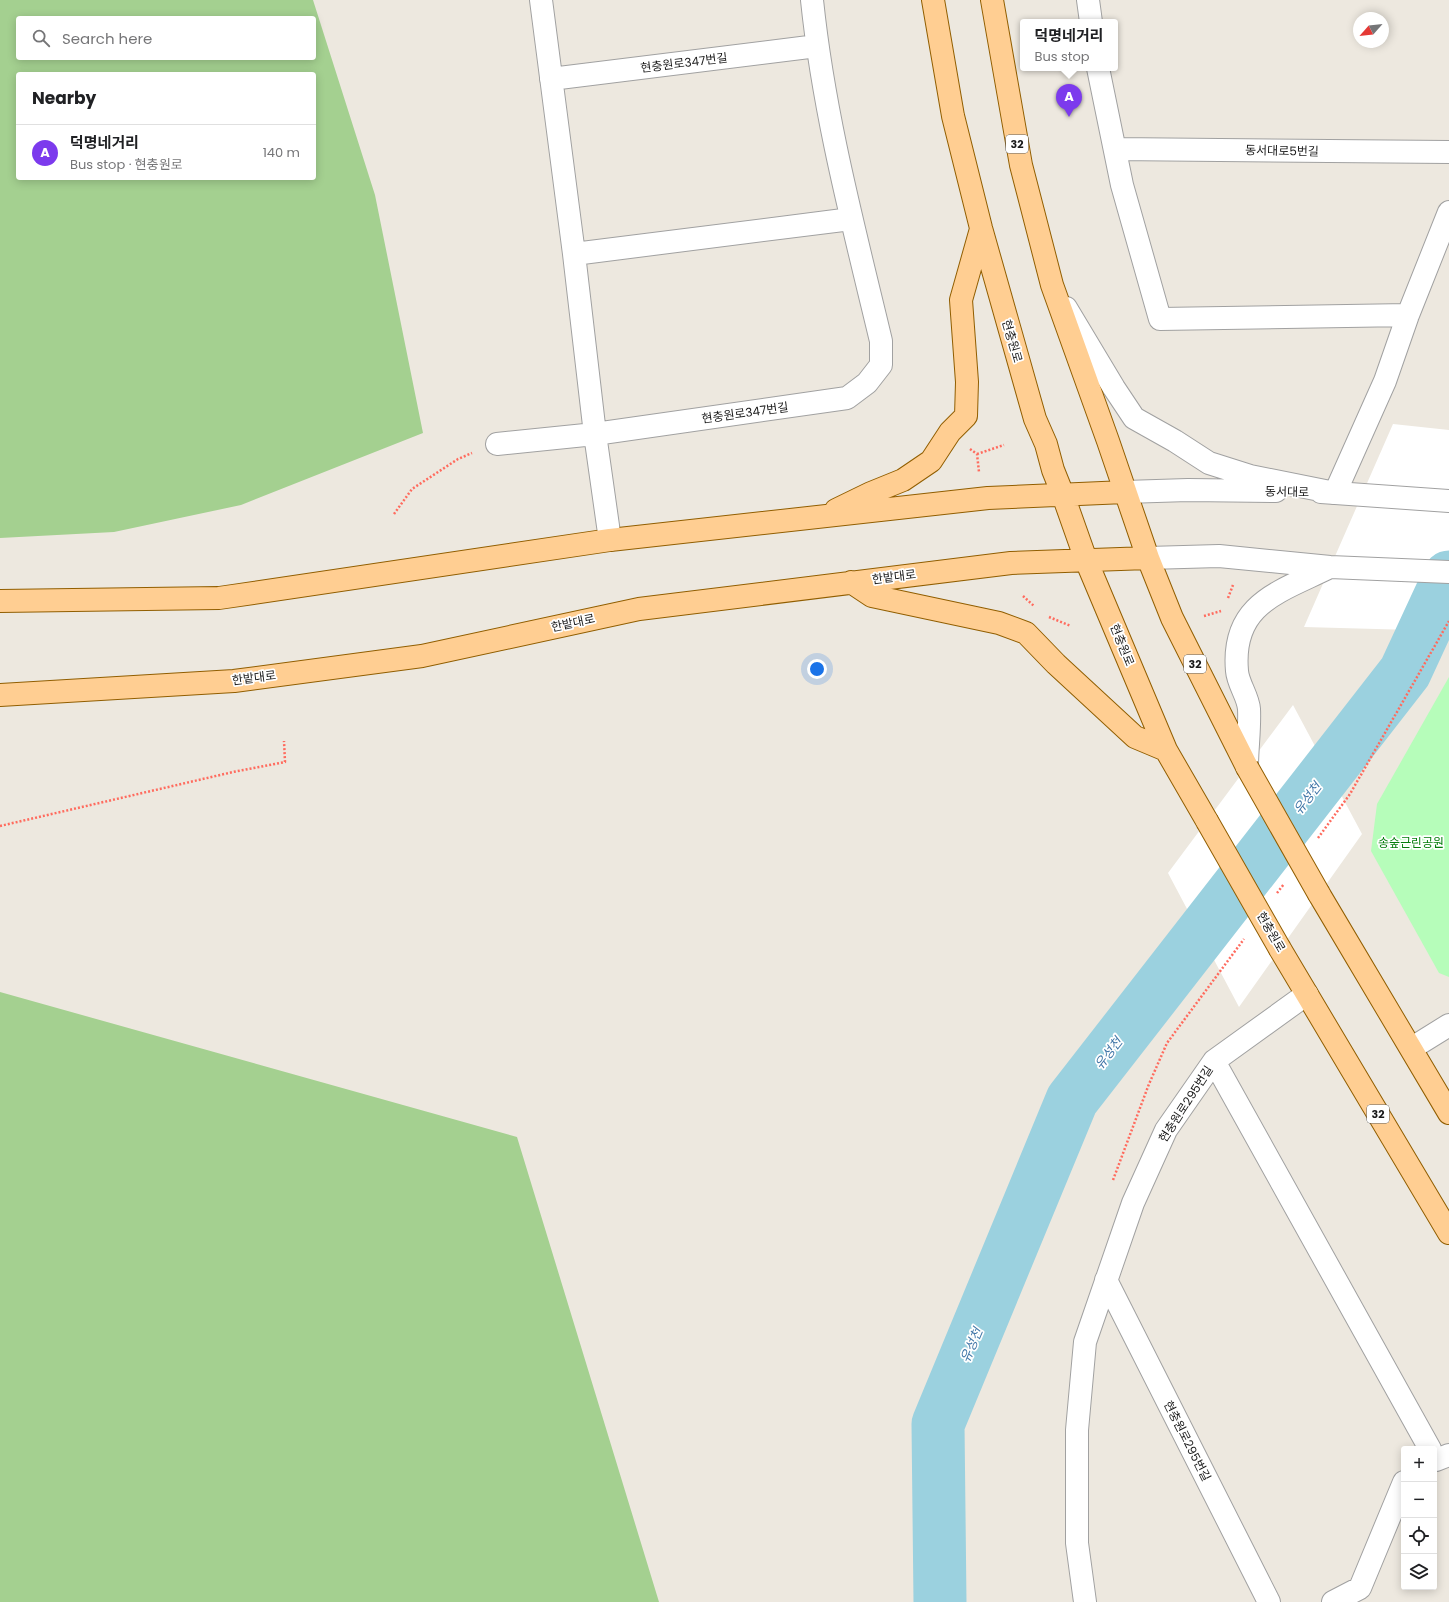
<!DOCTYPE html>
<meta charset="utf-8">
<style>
:root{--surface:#fff;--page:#f2f2f2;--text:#202124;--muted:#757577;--line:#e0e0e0;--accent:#7c3aed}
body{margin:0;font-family:Poppins,"Noto Sans KR",sans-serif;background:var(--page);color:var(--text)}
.controls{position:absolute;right:12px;bottom:12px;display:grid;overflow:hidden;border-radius:4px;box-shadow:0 2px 10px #0003}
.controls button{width:36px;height:36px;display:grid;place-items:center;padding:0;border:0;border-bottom:1px solid var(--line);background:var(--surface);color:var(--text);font:20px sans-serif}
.compass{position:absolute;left:1353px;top:12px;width:36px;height:36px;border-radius:50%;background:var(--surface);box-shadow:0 2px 10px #0003;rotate:243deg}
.you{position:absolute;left:817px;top:669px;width:14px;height:14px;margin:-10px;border:3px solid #fff;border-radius:50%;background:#1a73e8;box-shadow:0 0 0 6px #1a73e833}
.badge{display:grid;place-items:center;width:26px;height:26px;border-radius:50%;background:var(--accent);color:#fff;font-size:13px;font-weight:700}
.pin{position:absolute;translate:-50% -33px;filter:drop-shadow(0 1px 2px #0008)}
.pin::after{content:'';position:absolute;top:21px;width:14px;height:12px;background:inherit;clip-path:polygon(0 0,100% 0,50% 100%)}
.popup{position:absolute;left:1020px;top:19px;width:98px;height:52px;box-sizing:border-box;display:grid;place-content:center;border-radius:4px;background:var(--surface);filter:drop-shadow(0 1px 3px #0005);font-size:13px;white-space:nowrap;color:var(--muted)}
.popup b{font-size:15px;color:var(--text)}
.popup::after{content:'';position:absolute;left:50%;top:100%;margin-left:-8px;border:8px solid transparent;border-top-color:var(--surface)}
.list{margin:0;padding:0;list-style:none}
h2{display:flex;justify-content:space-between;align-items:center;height:52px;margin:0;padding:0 16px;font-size:17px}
h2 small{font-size:13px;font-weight:400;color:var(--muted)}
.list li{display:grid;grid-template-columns:26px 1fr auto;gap:12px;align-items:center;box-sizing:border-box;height:56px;padding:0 16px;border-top:1px solid var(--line)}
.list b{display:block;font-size:15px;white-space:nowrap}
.list p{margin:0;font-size:13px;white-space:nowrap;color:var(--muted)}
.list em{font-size:13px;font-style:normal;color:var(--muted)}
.icon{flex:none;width:22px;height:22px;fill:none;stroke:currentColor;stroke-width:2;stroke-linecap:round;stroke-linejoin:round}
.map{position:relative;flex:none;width:1449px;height:1602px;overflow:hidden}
.search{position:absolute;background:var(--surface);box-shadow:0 2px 10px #0003;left:16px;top:16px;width:300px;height:44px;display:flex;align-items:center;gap:10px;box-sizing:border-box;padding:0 14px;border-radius:4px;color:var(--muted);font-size:15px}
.panel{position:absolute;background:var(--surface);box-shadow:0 2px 10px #0003;left:16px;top:72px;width:300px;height:108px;border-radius:4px}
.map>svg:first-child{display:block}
.forest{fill:#a4d090;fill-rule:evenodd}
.park{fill:#b6fdba}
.pier{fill:#fff}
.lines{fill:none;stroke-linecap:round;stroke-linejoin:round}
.river{stroke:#9bd1df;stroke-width:53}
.minor-casing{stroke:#a1a1a1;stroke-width:24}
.tertiary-casing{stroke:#a1a1a1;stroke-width:24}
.primary-casing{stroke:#915e00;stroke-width:24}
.path{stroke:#ff6b5e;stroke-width:2.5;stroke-dasharray:2 2;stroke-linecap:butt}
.minor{stroke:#fff;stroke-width:22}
.tertiary{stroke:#fff;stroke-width:22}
.primary{stroke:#ffce92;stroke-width:22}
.primary-bridge-casing{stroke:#915e00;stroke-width:24;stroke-linecap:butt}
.primary-bridge{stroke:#ffce92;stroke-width:22}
.labels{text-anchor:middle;stroke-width:3.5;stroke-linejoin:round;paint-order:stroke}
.shield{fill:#fff;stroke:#5f5f5f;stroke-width:1}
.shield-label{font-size:11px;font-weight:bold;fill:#1a1a1a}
.street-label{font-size:12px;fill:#1a1a1a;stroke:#fff}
.park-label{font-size:12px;fill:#047d0b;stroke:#fff}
.water-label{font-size:13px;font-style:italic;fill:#4076a7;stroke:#fff}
</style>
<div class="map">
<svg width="1449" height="1602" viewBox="0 0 1449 1602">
<rect width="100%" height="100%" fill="#ede8df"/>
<path class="forest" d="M0,0H313L375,195L423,433L241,505L114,532L0,538ZM18,18H314V58H18ZM18,74H314V178H18Z
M0,992L517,1137L659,1602H0Z"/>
<path class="park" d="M1449,677V977L1439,973L1371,851L1377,804Z"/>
<path class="pier" d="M1393,424L1449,430V631L1304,627Z
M1293,705L1362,834L1239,1007L1168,873Z"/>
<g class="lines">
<path class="river" d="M940,1602L938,1424L1072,1100L1405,672L1449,577"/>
<defs>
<path id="minor" d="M541,0L574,254L595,434L610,540
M1088,0L1091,22
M1098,68L1122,185L1160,319L1408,315
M551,79L817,46
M1115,149L1449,152
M574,254L851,219
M497,444L595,434L847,398L867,383L881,365V341C854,228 824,116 812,0
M1335,493L1385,381L1408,315L1449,212
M1412,1048L1449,1025
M1214,1061L1430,1449
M1106,1280L1269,1602
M1436,1460L1449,1455
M1085,1602L1077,1543V1430L1085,1342L1133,1203L1166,1130L1214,1061L1307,994
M1333,1602L1360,1588L1404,1482"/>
<path id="tertiary" d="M1066,308L1114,388L1134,418L1175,441L1209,463L1250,476L1335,493
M1125,492L1188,490L1276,491
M1321,492L1449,501
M1148,558L1219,556L1330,567L1449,572
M1247,767C1247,748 1250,728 1249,709C1248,696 1238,684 1237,671C1231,603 1280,592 1330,567"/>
<path id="primary" d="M933,0L953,116L981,228L1035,419L1046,444L1053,470L1063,495L1086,560L1166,750L1207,821
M992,0L1021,165L1052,285L1108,441L1148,558L1172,618L1247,767
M836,510L871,493L903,480L931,461L950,432L966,416L967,382L961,300L981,229
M851,582L872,596L999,623L1026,633L1056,664L1135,737L1166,750
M0,601L219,598L610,540L988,498L1125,492
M0,695L234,681L422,656L639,609L1011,563L1148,558
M1319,894L1449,1113
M1280,949L1449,1233"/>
</defs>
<use href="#minor" class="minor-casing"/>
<use href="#tertiary" class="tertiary-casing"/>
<use href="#primary" class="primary-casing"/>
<path class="path" d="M970,449L977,454L979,472
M977,454L1004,445
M394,514L412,489L458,459L472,453
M1023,596L1034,606
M1228,598L1233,585
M1204,616L1221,611
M1049,617L1071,626
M0,826L233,772L285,762L284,741
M1318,838L1350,794L1449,621
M1277,893L1284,884
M1113,1180L1149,1084L1167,1043L1244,939"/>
<use href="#minor" class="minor"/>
<use href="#tertiary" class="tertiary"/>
<use href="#primary" class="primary"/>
<defs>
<path id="primary-bridge" d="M1247,767L1319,894
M1207,821L1280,949"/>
</defs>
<use href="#primary-bridge" class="primary-bridge-casing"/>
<use href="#primary-bridge" class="primary-bridge"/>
</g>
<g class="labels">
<g class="shield">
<rect x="1006" y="135" width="22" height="18" rx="3"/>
<rect x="1184" y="655" width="22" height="18" rx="3"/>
<rect x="1367" y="1105" width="22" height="18" rx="3"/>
</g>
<g class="shield-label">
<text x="1017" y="148">32</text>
<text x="1195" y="668">32</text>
<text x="1378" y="1118">32</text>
</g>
<g class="street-label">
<text transform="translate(684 63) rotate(-7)" y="4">현충원로347번길</text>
<text transform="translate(1282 151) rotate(1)" y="4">동서대로5번길</text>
<text transform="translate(1012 341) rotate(74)" y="4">현충원로</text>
<text transform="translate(745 413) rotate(-8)" y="4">현충원로347번길</text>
<text transform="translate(1287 492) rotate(1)" y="4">동서대로</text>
<text transform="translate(894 577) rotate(-7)" y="4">한밭대로</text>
<text transform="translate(573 623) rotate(-12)" y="4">한밭대로</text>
<text transform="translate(1122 645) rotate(68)" y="4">현충원로</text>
<text transform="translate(254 678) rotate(-7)" y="4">한밭대로</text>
<text transform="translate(1271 932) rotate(60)" y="4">현충원로</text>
<text transform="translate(1186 1104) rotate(-57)" y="4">현충원로295번길</text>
<text transform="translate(1187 1441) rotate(63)" y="4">현충원로295번길</text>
</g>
<g class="park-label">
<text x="1411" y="847">송숲근린공원</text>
</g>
<g class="water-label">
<text transform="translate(1307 798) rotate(-52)" y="5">유성천</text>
<text transform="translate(1108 1053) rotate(-52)" y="5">유성천</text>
<text transform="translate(971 1345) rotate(-67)" y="5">유성천</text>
</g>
</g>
</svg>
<div class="controls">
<button>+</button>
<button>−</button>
<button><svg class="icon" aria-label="locate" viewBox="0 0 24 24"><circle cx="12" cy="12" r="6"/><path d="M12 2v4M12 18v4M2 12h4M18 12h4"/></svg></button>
<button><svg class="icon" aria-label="layers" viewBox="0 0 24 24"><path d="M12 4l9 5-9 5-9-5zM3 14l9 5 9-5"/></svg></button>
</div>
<svg class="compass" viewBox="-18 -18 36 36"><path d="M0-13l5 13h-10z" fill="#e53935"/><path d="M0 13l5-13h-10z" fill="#757577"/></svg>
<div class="you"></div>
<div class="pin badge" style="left:1069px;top:117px">A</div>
<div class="popup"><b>덕명네거리</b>Bus stop</div>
<div class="search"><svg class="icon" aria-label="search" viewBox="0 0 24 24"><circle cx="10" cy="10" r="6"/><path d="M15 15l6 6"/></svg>Search here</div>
<section class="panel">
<h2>Nearby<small></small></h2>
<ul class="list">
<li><span class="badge">A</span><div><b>덕명네거리</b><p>Bus stop · 현충원로</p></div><em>140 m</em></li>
</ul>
</section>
</div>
